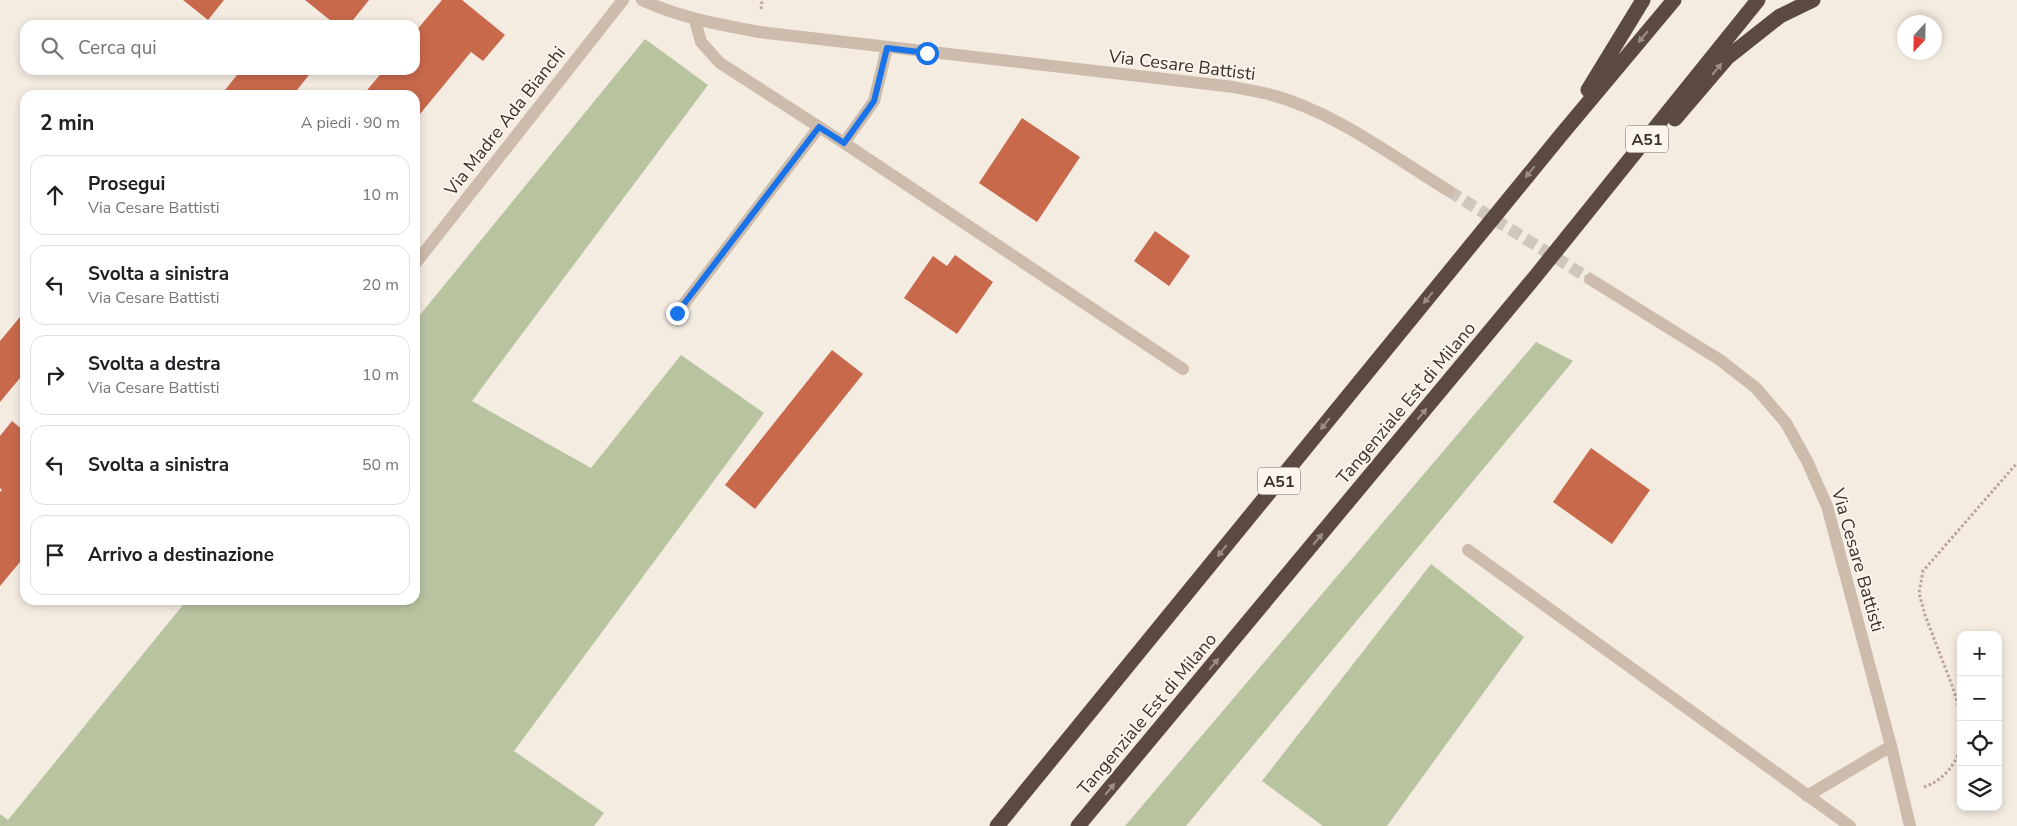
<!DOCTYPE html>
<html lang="it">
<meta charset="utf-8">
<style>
:root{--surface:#fff;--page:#f6f6f6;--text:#202124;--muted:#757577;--line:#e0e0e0}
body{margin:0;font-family:"Nunito Sans",sans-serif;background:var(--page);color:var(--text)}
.controls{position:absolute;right:15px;bottom:15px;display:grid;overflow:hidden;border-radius:10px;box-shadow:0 2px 8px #0003}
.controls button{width:45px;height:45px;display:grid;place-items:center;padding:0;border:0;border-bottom:1px solid var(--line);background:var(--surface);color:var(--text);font:25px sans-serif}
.compass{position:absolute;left:1897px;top:15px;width:45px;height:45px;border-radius:50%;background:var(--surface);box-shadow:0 2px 8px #0003;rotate:202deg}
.stop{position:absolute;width:15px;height:15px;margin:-11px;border:4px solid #1a73e8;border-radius:50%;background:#fff}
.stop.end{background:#1a73e8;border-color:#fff;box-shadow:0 1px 5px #0008}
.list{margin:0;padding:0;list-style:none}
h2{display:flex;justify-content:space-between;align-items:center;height:65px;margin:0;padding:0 20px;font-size:21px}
h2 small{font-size:16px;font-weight:400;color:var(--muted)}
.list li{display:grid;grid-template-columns:32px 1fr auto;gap:15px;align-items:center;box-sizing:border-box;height:80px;margin:0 10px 10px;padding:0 10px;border:1px solid var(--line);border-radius:15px}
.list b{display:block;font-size:19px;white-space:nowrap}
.list p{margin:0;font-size:16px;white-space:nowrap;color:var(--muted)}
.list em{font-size:16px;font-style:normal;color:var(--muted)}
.icon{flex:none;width:28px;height:28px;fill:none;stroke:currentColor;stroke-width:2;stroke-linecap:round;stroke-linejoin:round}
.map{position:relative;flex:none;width:2017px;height:826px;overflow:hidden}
.search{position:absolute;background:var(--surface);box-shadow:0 2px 8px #0003;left:20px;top:20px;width:400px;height:55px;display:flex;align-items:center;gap:12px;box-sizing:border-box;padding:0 18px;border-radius:15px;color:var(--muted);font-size:19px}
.panel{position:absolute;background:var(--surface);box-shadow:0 2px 8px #0003;left:20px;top:90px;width:400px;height:515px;border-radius:15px}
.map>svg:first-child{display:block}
.green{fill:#b8c4a0}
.building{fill:#c8694b}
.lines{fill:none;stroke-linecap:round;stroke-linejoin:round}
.tertiary-tunnel{stroke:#cfc6bd;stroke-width:12;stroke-dasharray:12 6;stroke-linecap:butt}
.path{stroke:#b9a596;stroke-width:3;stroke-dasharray:2.5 2.5;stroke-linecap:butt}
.service{stroke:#cdbbac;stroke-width:12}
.minor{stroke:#cdbbac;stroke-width:12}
.tertiary{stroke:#cdbbac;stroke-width:12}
.motorway{stroke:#5c4a42;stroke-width:15}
.oneway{fill:#9c8e87}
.route{stroke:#1a73e8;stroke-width:6}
.labels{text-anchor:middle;stroke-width:4;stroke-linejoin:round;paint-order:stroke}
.shield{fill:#fbf5ee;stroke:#756b66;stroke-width:1}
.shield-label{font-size:16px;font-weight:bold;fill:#3b302b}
.street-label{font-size:18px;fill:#3b302b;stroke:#fbf5ee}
</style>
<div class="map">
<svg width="2017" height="826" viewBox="0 0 2017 826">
<rect width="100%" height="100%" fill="#f4ebe1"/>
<path class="green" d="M645,39L708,85L472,401L591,468L681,355L764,413L514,751L604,813L594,826H0V814L8,820L187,600H415V321Z
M1536,342L1573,361L1186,826H1125Z
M1431,564L1524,637L1387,826H1323L1262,781Z"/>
<path class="building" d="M183,0H224L208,20Z
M305,0H369L349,25H336Z
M442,0H462L505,35L483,61L471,52L415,120V95H363L384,70H415V32Z
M241,70H313L293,95H221Z
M1022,118L1080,157L1037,222L979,183Z
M1155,231L1190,256L1169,286L1134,261Z
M955,255L993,282L957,334L904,298L933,256L947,266Z
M25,311V372L0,402V341Z
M832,350L863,374L755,509L725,485Z
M12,421L25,432V556L0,586V492L2,490L0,488V436Z
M1591,448L1650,490L1612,544L1553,502Z"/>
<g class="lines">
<path class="tertiary-tunnel" d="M1449,191L1590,279"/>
<path class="path" d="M761,9L762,0
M1961,715L1953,688L1925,615L1919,593L1923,571L2017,463
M1924,787C1943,781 1959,762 1961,742"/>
<path class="service" d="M677,313L819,127"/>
<path class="minor" d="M695,20L701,42L720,63L844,143L874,101L887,48
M844,143L1183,369
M415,264L623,0
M1468,550L1850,826
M1807,796L1891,746"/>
<path class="tertiary" d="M642,0C681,18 718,24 759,32L1234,87C1246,90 1257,91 1268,94C1334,111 1392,156 1449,191
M1590,279L1720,360L1756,388L1786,423L1807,461L1827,506L1891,746L1910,826"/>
<path class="motorway" d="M1588,90L1643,0
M1675,119L1728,57L1780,16L1813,0
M997,826L1561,135L1674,0
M1078,826L1535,277L1758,0"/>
</g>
<defs><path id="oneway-solid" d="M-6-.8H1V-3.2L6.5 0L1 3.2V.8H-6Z" transform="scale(1.25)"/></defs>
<g class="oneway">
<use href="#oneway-solid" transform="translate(1643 37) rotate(130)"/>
<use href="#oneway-solid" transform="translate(1717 69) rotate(-50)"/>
<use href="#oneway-solid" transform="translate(1530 172) rotate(129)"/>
<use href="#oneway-solid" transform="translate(1428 298) rotate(129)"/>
<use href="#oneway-solid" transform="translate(1422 414) rotate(-50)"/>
<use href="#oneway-solid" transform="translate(1325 424) rotate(129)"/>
<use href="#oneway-solid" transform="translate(1318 539) rotate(-50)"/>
<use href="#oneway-solid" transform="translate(1222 551) rotate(129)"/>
<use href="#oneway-solid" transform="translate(1214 664) rotate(-50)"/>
<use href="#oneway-solid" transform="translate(1110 789) rotate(-50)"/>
</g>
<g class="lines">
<path class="route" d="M677,313L819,127L844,143L874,101L887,48L927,53"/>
</g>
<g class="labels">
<g class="shield">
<rect x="1626" y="125.5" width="42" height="27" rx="4"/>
<rect x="1258" y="467.5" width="42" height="27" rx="4"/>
</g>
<g class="shield-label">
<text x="1647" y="145">A51</text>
<text x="1279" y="487">A51</text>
</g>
<g class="street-label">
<text transform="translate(1182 65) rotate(7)" y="6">Via Cesare Battisti</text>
<text transform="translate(505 121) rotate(-52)" y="6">Via Madre Ada Bianchi</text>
<text transform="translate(1406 403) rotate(-50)" y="6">Tangenziale Est di Milano</text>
<text transform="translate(1858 560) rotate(74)" y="6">Via Cesare Battisti</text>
<text transform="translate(1147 714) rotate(-50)" y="6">Tangenziale Est di Milano</text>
</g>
</g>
</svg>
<div class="controls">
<button>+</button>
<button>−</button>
<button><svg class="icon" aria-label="locate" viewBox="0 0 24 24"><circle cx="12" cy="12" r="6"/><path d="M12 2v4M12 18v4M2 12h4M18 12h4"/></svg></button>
<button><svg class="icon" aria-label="layers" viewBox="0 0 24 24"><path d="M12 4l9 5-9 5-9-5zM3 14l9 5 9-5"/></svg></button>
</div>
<svg class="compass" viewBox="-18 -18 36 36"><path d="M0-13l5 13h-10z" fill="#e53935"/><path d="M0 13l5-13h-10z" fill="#757577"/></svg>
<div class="stop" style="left:927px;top:53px"></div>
<div class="stop end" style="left:677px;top:313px"></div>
<div class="search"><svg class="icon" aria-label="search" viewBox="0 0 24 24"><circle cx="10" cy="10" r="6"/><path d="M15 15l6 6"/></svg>Cerca qui</div>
<section class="panel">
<h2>2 min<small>A piedi · 90 m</small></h2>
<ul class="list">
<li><svg class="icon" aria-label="ahead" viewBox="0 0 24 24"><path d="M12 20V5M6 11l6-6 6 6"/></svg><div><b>Prosegui</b><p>Via Cesare Battisti</p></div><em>10 m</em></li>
<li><svg class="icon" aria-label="left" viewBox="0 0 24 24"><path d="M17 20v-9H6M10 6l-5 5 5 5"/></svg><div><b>Svolta a sinistra</b><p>Via Cesare Battisti</p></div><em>20 m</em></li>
<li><svg class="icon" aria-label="right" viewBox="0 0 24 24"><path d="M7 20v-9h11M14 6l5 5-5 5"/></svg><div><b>Svolta a destra</b><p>Via Cesare Battisti</p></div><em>10 m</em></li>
<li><svg class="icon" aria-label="left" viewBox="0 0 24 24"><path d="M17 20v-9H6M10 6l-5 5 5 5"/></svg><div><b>Svolta a sinistra</b></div><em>50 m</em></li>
<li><svg class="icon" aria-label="arrive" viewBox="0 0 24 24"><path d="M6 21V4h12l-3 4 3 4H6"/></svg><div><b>Arrivo a destinazione</b></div></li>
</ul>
</section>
</div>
